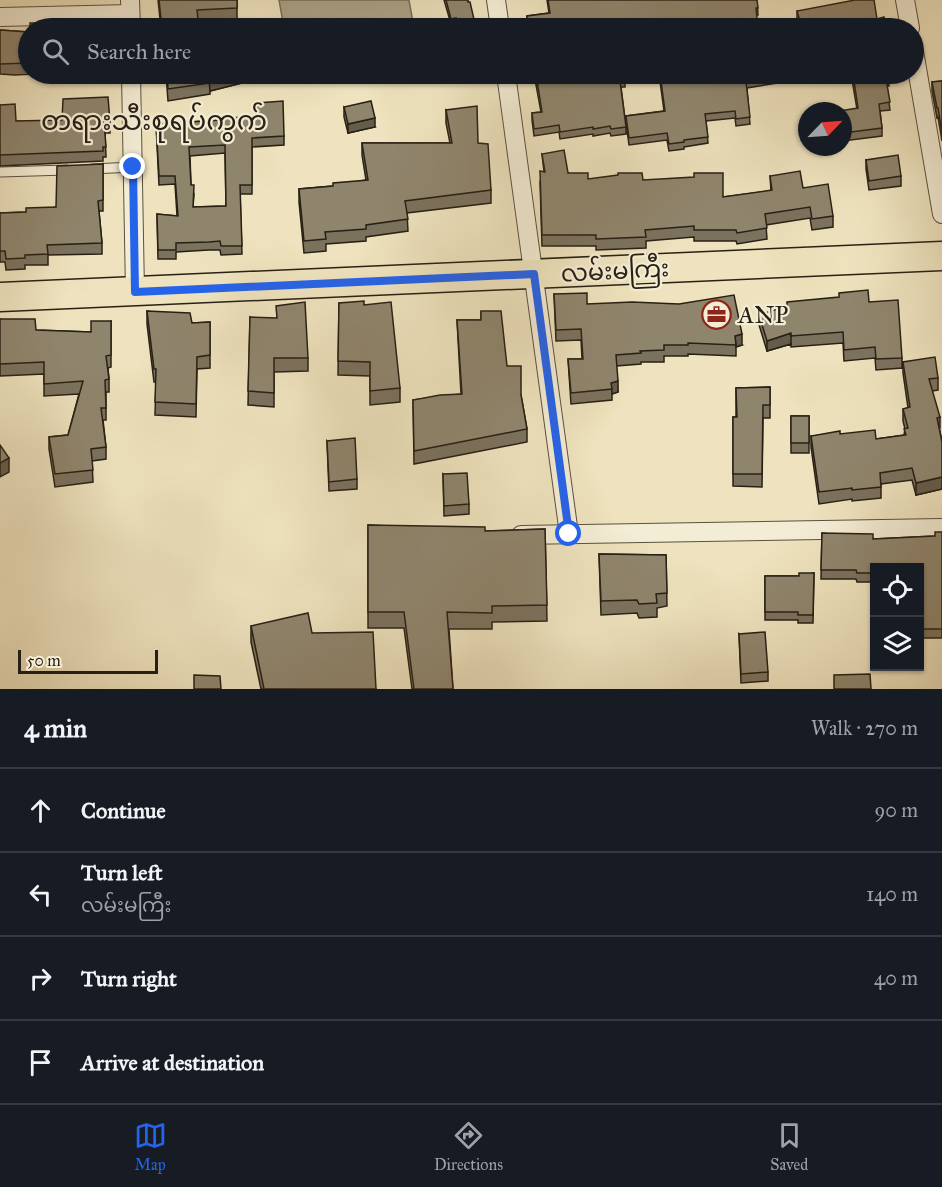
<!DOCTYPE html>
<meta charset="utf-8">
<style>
:root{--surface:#171b24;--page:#242831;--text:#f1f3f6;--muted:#9ea1a6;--line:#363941;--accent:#2563eb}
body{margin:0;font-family:"IM FELL Great Primer","Noto Sans Myanmar",serif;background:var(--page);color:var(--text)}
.controls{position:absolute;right:18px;bottom:18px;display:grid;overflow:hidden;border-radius:0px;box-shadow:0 2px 4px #0004}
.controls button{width:54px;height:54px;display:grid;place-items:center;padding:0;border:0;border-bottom:2px solid var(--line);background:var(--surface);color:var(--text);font:30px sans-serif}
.compass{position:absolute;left:798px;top:102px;width:54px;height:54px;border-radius:50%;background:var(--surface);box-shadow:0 2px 4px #0004;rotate:65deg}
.scale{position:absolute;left:18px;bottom:15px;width:140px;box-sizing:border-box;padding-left:6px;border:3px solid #282015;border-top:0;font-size:16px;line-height:21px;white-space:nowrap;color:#282015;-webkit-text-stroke:4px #f4edd5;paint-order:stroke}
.stop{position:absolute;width:18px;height:18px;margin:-14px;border:4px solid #2563eb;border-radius:50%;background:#fff}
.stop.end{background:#2563eb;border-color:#fff;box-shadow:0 2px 6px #0008}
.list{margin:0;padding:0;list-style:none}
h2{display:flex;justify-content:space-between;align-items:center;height:78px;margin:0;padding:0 24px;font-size:26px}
h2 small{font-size:20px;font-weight:400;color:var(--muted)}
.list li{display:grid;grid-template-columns:39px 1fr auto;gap:18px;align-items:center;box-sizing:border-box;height:84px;padding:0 24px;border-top:2px solid var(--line)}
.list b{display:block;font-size:22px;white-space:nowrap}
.list p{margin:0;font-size:20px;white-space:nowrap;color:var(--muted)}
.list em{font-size:20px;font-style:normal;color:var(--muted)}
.icon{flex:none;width:33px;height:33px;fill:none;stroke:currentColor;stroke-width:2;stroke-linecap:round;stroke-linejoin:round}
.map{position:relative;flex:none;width:942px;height:689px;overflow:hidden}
.search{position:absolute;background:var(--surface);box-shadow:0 2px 4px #0004;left:18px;right:18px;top:18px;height:66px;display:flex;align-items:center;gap:15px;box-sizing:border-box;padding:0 21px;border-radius:33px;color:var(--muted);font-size:22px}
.sheet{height:414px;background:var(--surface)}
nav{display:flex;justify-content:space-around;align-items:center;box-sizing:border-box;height:84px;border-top:2px solid var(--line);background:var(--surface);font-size:16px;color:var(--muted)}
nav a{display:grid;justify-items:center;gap:3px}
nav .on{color:var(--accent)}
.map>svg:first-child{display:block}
.water{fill:#aba185;stroke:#776d58;stroke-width:1.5}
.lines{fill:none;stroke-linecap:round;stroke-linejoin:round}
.lane-casing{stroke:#5a513f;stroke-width:11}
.street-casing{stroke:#5a513f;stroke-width:20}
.primary-casing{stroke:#282015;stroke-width:31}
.lane{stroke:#f4edd5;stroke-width:9}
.street{stroke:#f4edd5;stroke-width:18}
.primary{stroke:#eee3be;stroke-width:28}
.wall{fill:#7b725e;stroke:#282015;stroke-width:1.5;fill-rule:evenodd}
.shaded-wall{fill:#645d4c;stroke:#282015;stroke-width:1.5}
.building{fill:#8f856d;stroke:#282015;stroke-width:1.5;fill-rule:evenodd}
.route{stroke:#2563eb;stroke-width:8}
.labels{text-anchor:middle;stroke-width:4.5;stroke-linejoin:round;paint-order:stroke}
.street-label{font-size:24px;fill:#282015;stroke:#f4edd5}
.poi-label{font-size:24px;fill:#282015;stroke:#f4edd5;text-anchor:start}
.quarter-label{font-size:27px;fill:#282015;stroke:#f4edd5}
</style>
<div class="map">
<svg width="942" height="689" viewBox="0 0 942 689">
<rect width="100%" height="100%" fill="#eee3be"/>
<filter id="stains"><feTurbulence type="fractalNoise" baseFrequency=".00333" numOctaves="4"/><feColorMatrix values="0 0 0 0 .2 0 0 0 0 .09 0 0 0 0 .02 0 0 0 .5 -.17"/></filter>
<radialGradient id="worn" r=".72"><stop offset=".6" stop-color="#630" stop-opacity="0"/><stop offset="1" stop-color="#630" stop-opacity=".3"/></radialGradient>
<path class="water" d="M279,0H409L414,28H284Z"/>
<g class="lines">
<defs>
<path id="lane" d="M92,169L133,167
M0,172L67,170"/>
<path id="street" d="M130,0L131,28
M496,0L500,28
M905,0L910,28
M0,17L130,14
M914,51L942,214
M131,74L135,292
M506,74L569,534
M521,535L942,528"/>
<path id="primary" d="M0,297L942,256"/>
</defs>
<use href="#lane" class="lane-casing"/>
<use href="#street" class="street-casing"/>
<use href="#primary" class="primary-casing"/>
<use href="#lane" class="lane"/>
<use href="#street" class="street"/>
<use href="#primary" class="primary"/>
</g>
<path class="wall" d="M158,0H237V20L198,22L199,28H161Z
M444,0H468L456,22L451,24Z
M547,0H757L758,15H756L758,28H528L527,16L549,13Z
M797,11L877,19L887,28H800L797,18Z
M0,30L28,32V74H33L15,75L0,74Z
M57,74H76V80L57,81Z
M166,74H254V80L210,91V94L168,101Z
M534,74H783V82L747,88L750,124L736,126L735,118L706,121L708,143L684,147V149L669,151L667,140L629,145L626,123V116L664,111L659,74L625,79V87H621L626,127V134L611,136L610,133L593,136V134L560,139L559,132L534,136L532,120V113L541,112Z
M851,74H888L889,86H887L890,110L880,111L882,128V136L843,141V111L857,109Z
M942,81V141L938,117L937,118L932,91V82Z
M257,103L284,136V145L252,147V194H240L242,254L221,255L220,250H209L176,252V259H158L157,214L177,216L175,184L159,185L156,124L257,118ZM225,153L226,206L193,207L194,194L191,185L190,156Z
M0,105L16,121L110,122V133H105L106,157H103V161L0,166Z
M344,107L375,127L348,133L344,117Z
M446,110L478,143L491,190V203L407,213L408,231L366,237V241L326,244V251L304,253L299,202V189L333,186L366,180L362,155V143H450L446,123Z
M542,154L568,173L588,179L643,180L723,197L771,191L770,176L803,188L833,216V227L812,230L810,218L766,225L767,239L737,244L736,241H694V237L646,241V248L596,250V246H542L540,182L544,172Z
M866,160L901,176V186L869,190L866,169Z
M103,164V211H99L102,243V254L48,255V265H25V269L6,270L5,262H0V213L26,212L56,207Z
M554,294L587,304L742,345L736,347V356L688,354V356H664V362H641V364L616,366L618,392L612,394V400L571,404L568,359H582L581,340L556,341Z
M869,302L902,358V368L876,370L875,358L844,361L843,343L791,347V344L767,351L759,325V315Z
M339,303L364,305L400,388V402L370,405V376L338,375Z
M147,311L192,323L210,322V368L197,369L196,417L155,415L156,382H154L147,324Z
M481,311L521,395L527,429V442L414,464L413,400L461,394L457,320H481Z
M250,317L308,358V371L274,372V407L248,405Z
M0,319L36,330L91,332L111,321V367L108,368L109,379V392H106V420H103L106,447V459L92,461L93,482L55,487L49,449V437L68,435L79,394L44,396V374L0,376Z
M903,362L938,378V390L932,391L942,442V489L916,495L912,480L881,484V498L852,501V499L819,504L811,447V436L840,434L876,439L904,435L905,429L903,421V409L908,408L903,373Z
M770,387V418H763L762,487L733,486V417H736V388Z
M791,416H809V453H791Z
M327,441L357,479V489L329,491Z
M443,474L469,504V514L444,516Z
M368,525L485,531L545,529L547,621L492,622V629H449L453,689H412L404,628H368Z
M942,532V638H920V567H874V606H871V582H857L856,579H821L822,533L873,539L935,536Z
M599,554L666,555L667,606L657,608V617L639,618L637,613L601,615Z
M814,573L813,623H798V620H765V576H799Z
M251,626L312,633L376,689H261L251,642Z
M739,634L768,672V681L741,683Z"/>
<path class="shaded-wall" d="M456,18V22L451,24V19Z
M234,74H254V80L210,91L209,79Z
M812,74H832L812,79Z
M375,118V127L348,133V124Z
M791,333V344L767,351V341Z
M742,334V345L736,347L735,336Z
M618,381V392L612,394L611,383Z
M940,417V428L937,429V418Z
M9,458V472L0,477V463Z
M942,477V489L916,495V483Z"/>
<path class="building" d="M159,0H237V8L197,10L199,28H162Z
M446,0H468V2H470L476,28H456V18L451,19Z
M548,0H757L758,8H756L758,28H528L527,16L550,13Z
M855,0H874L877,19L884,17L887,28H802L797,11Z
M101,19L102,28H30V23H82V21Z
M0,30L28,32V63L0,64Z
M167,74H234L209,79L210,83L168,89Z
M536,74H624L625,80L620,81L626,127L611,129L610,126L593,129V127L560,132L559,125L534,129L532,113L542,112Z
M660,74H783V75L746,82L750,117L736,119L735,111L705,114L708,137L684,140V142L669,144L667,133L629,138L626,116L665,111Z
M853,74H888L889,78L886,79L890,102L879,104L882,128L843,133V111H839L858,108Z
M942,81V132L938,108H937L932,82Z
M108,97L110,122H104L106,147H103V151L0,155V105L15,104L16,121L62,120L63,99Z
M283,101L284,136L252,138V185H240L242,246H221L220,241L209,242L176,243V250H158L157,214L178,216L175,176H159L156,124L221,120V117L258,118L257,103ZM225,145L226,206L193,207L194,185H191L189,147Z
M371,101L375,118L348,124L344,107Z
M477,106L478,143L488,144L491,190L405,201L408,219L366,225V229L325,232L326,239L304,241L299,189L333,186V183L368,180L362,143H452L446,110Z
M564,150L568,173H588V179L618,175V173H642L643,180L694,177V173H723V197L772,190L770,176L800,171L803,188L828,184L833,216L812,219L810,207L765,214L767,228L737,233L736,230H694V226L645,230L646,237L596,239V235H542L540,171L545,172L542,154Z
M898,155L901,176L869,181L866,160Z
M103,164V200L98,201L102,243L47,245L48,254L25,255V258L6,259L5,251H0V213L26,212V208L56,207L57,166Z
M868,290L869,302L898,300L902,358L876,359L875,347L844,350L843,332L791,336V333L767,341L759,315L787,306V302L839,297V293Z
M587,293V304L632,302L679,304L734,295L742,334L735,336L736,345L688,343V345H664V350L640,351L641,353L616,355L618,381L611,383L612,389L571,393L568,359H583L581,329L556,330L554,294Z
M364,301V305L391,302L400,388L370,391V362L338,361L339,303Z
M305,302L308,358H274V393L248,391L250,317L277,318L276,306Z
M147,311L190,313L192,323L210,322V355L197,357L196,404L155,402L156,369H154Z
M481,311H501L507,366H521V395L527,429L414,451L413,400L440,395L462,394L457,320H481Z
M0,319H35L36,330L91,332V321H111V355L106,356L109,379L105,380L106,408H101L106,447L91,449L93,470L55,474L49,437L68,435L83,381L44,384V362L0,364Z
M935,357L938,378L929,379L940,417L937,418L942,442V477L916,483L912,468L880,473L881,487L852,490V488L819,492L811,436L840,431V434L875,430L876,439L906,435L904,429L908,428L903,409L910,407L903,362Z
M770,387V405H763L762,474H733V417H737L736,388Z
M791,416H809V443H791Z
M355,438L357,479L329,482L327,441Z
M0,445L9,458L0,463Z
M467,473L469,504L444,506L443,474Z
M368,525L485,527V531L545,529L547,605L492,606V613L447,612L453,689H414L404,612H368Z
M935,532H942V629H920V567H874V598H871V573H857L856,570H821L822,533L873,534V539L935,536Z
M599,554L666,555L667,593L656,594L657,603L639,604L637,600L601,601Z
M799,573H814L813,615H798V612H765V576H799Z
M308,613L312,633L373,632L376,689H264L251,626Z
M765,632L768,672L741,674L739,634Z
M870,674L871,689H834V675Z
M194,675L220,676L221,689H194Z"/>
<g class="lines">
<path class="route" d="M133,167L135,292L534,274L569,534"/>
</g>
<defs>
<symbol id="office-ring" viewBox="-11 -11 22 22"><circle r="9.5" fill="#f4edd5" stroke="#8f2418" stroke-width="1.5"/><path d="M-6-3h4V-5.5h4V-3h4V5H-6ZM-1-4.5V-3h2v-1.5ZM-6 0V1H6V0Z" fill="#8f2418"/></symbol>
</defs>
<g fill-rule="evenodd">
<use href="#office-ring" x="700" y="298" width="33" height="33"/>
</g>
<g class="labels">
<g class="street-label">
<text transform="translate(615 271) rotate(-3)" y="8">လမ်းမကြီး</text>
</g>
<g class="poi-label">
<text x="738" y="323">ANP</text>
</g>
<g class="quarter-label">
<text x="154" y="130">တရားသီးစုရပ်ကွက်</text>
</g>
</g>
<rect width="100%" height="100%" filter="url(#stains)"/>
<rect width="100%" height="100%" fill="url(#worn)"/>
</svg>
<div class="controls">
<button><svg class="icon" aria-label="locate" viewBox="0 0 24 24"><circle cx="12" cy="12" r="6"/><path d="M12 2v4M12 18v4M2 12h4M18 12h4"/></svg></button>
<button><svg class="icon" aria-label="layers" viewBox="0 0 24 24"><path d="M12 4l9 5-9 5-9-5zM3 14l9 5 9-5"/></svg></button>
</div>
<svg class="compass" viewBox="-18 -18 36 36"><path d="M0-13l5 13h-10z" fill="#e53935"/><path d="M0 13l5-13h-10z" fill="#9ea1a6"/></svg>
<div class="scale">50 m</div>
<div class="stop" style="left:569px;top:534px"></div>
<div class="stop end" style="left:133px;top:167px"></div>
<div class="search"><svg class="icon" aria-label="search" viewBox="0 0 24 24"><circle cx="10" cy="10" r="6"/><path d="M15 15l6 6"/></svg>Search here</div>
</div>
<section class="sheet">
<h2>4 min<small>Walk · 270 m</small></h2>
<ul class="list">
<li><svg class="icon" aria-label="ahead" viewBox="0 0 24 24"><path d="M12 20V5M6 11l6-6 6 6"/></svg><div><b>Continue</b></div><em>90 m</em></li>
<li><svg class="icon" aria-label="left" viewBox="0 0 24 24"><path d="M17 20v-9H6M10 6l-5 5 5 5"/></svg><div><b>Turn left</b><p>လမ်းမကြီး</p></div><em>140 m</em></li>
<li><svg class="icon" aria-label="right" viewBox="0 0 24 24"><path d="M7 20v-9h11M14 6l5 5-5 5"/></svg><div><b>Turn right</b></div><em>40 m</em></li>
<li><svg class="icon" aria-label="arrive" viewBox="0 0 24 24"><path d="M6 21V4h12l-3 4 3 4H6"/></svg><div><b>Arrive at destination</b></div></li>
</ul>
</section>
<nav>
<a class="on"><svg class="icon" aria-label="map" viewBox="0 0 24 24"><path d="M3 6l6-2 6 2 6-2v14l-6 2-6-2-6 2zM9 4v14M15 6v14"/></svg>Map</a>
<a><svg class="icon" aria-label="directions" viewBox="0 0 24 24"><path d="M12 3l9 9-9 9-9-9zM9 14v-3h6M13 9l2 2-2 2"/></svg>Directions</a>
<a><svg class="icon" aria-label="saved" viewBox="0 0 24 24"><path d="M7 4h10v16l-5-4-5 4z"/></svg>Saved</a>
</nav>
